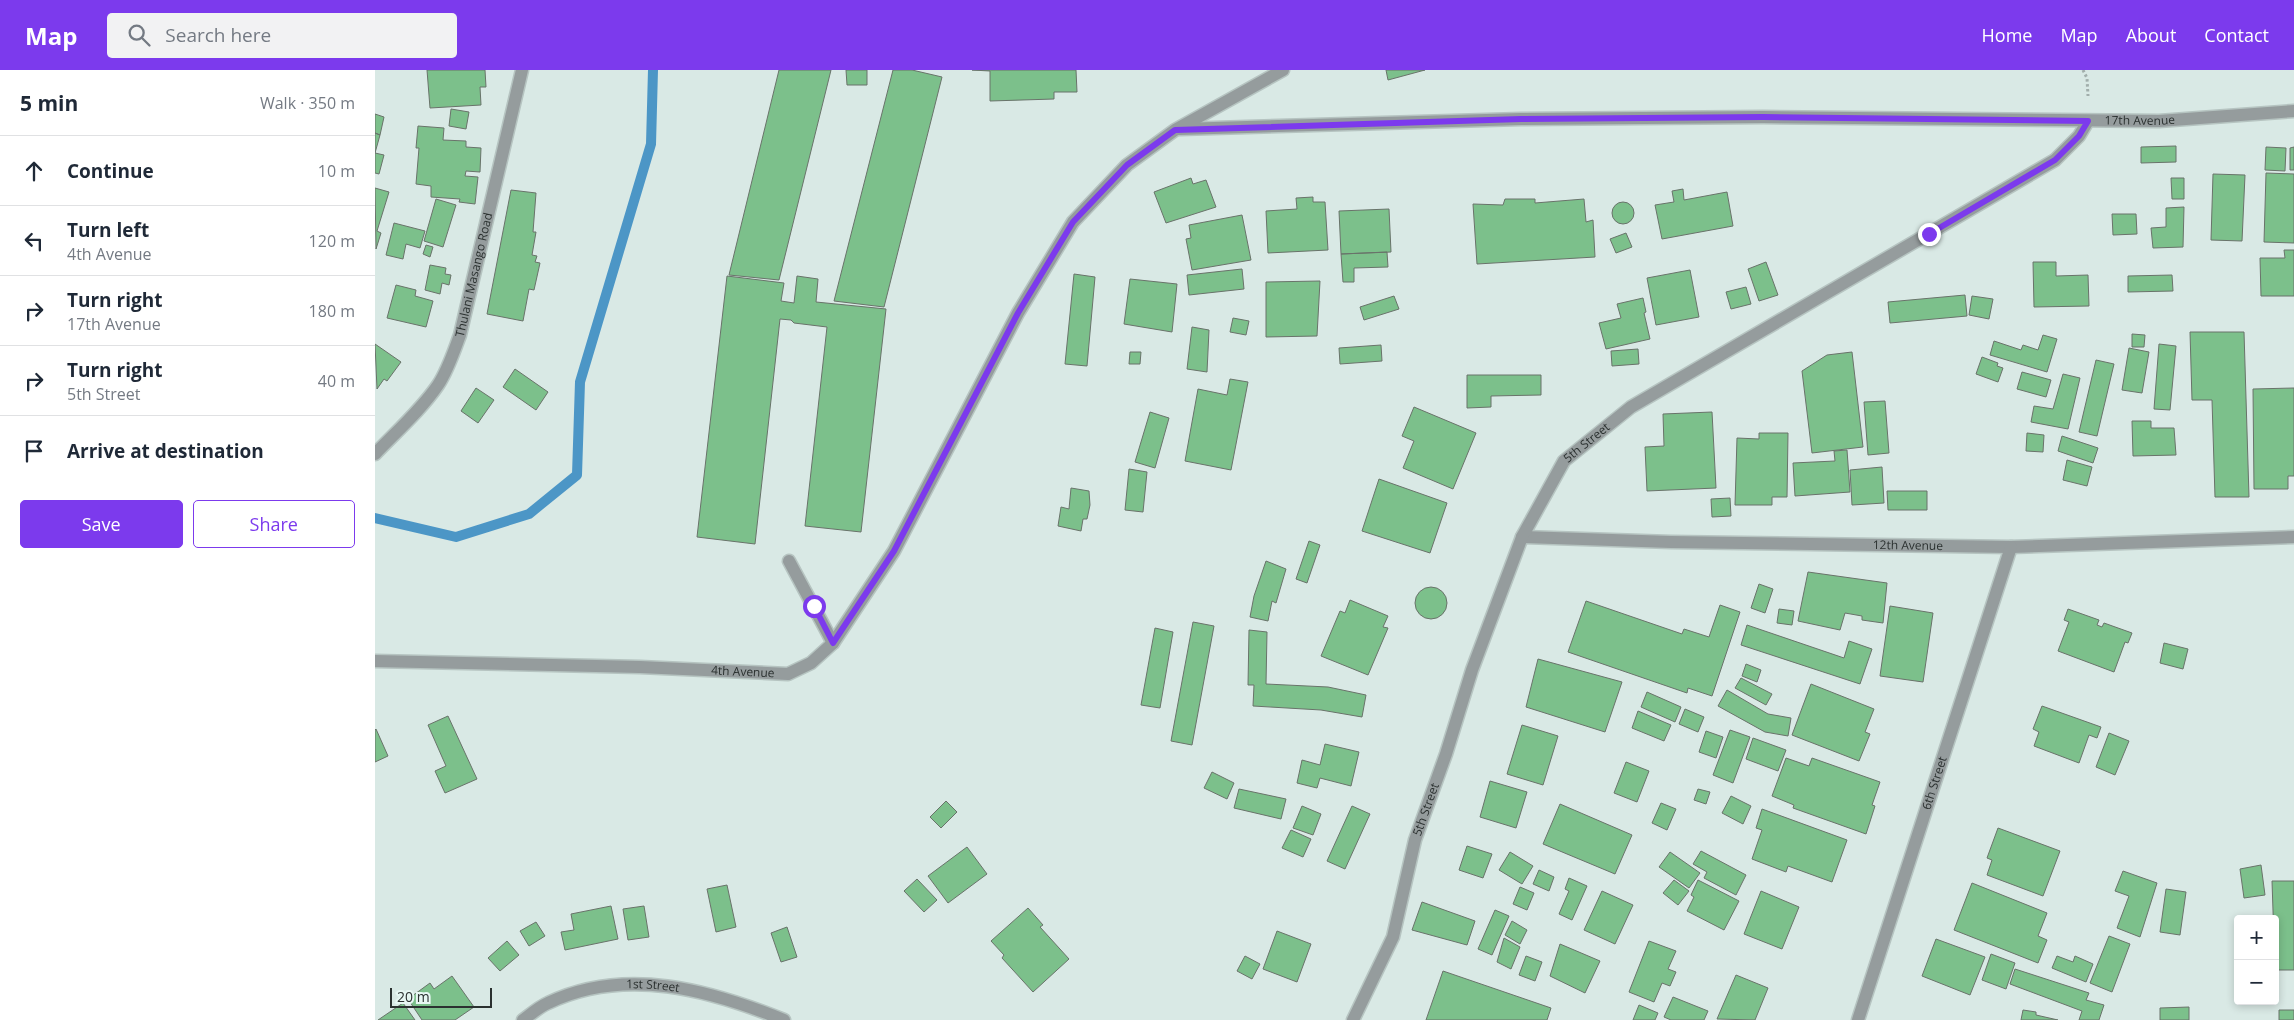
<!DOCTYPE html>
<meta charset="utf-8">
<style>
:root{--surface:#fff;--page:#f2f2f3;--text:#1f2937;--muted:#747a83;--line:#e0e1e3;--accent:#7c3aed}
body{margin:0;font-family:"Open Sans",sans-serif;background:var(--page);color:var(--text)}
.controls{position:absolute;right:15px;bottom:15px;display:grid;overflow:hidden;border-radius:5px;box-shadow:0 2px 8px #0003}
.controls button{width:45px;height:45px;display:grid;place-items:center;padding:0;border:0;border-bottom:1px solid var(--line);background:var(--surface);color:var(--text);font:25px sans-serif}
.scale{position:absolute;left:15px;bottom:12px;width:102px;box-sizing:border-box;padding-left:5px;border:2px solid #2b3130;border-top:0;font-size:14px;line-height:18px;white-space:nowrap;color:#2b3130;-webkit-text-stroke:4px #e7f7f3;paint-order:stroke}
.stop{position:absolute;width:15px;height:15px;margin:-11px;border:4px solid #7c3aed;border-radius:50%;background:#fff}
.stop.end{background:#7c3aed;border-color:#fff;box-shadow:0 1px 5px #0008}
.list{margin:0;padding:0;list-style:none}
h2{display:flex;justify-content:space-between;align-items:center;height:65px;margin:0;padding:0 20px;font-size:21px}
h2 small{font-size:16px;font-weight:400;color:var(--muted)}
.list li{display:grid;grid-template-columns:32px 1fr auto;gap:15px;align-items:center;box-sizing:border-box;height:70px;padding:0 20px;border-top:1px solid var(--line)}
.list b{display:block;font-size:19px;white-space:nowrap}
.list p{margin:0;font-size:16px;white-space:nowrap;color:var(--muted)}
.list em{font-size:16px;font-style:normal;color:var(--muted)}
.actions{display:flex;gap:10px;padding:15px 20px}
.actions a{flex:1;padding:11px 0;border:1px solid var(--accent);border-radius:5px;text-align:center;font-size:18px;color:var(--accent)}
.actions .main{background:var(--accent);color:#fff}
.icon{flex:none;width:28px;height:28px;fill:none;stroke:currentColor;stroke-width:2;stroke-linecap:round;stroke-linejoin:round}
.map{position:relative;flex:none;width:1919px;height:950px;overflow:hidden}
header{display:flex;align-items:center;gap:30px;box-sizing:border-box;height:70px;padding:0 25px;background:var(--accent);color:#fff}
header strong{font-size:24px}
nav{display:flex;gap:28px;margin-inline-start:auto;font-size:18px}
.search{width:350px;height:45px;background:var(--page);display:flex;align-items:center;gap:12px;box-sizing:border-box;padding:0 18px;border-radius:5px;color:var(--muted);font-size:19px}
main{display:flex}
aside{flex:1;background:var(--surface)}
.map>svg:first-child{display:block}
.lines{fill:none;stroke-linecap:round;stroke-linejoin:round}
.stream{stroke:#4c96c6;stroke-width:10}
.building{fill:#7cc08b;stroke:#69736a}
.minor-casing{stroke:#b6c4c1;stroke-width:15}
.path{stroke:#a1aeab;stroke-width:3;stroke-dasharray:2.5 2.5;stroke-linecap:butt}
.minor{stroke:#959c9d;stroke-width:12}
.route{stroke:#7c3aed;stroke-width:6}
.labels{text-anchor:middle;stroke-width:4;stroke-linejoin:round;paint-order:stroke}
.street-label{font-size:12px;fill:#2b3130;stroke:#e7f7f3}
</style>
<header>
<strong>Map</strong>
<div class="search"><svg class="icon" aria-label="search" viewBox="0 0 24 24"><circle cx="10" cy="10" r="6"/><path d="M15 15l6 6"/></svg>Search here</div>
<nav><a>Home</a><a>Map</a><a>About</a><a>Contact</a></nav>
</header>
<main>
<aside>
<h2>5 min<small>Walk · 350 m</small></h2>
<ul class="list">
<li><svg class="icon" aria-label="ahead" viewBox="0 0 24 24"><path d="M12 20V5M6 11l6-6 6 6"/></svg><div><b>Continue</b></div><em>10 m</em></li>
<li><svg class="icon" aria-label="left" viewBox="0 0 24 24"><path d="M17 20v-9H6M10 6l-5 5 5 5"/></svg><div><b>Turn left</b><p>4th Avenue</p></div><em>120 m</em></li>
<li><svg class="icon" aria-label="right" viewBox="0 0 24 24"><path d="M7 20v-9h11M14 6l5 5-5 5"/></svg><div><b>Turn right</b><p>17th Avenue</p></div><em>180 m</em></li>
<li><svg class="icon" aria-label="right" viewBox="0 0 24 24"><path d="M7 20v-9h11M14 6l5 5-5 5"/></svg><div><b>Turn right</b><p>5th Street</p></div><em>40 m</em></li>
<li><svg class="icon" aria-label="arrive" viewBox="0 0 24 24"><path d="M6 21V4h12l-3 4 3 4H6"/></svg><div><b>Arrive at destination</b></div></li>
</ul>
<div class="actions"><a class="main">Save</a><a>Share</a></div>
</aside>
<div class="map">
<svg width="1919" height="950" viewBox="0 0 1919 950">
<rect width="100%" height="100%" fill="#d9e9e5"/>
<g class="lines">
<path class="stream" d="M0,448L81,467L154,444L202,405L205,312L276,74L278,0"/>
</g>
<path class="building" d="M52,0H110L111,17H105L106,35L55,38Z
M404,0H456L404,210L354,205Z
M471,0H492V15H472Z
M518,0H537L567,7L509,237L459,231Z
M597,0H701L702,22H679V29L615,31V1Z
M1011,0H1050L1013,10Z
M76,39L94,42L91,59L74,56Z
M0,44L9,47L5,65L0,63Z
M43,56L69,58L68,70L91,71V77L106,78L105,102L91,101L90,106L103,107L100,134L84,132L85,129L56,127V116L41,114L44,78H41Z
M0,63L5,65L0,83Z
M1801,76V92L1766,93V77Z
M1891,77L1911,78L1910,101L1890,100Z
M1919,77V100H1915V78Z
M0,83L9,85L4,104L0,103Z
M1891,103L1919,104V173L1889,172Z
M1838,104L1870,105L1867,171L1836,170Z
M816,108L818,114L831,110L841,137L791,153L779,122Z
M1796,108H1809V129H1797Z
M0,118L14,122L2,161L6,163L1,179Z
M1308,119L1309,130L1352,122L1358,156L1287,169L1280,135L1299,132L1297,121Z
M136,120L161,123L158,162H161L157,185L162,186L160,192L165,193L159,220L154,219L148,251L112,244Z
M938,127V132H950L953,180L893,183L891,141L922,139L921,128Z
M61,129L81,135L68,177L49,171Z
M1130,129H1160V133L1209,129L1211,152L1218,150L1220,187L1102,194L1098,134L1128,135Z
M1237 143a11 11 0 1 1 22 0a11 11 0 1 1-22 0Z
M1809,137L1808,177L1778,178L1776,158L1791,157V138Z
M1014,139L1016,182L966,184L964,141Z
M1737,144H1761L1762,164L1738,165Z
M867,145L876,190L817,200L811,169L816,168L814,155Z
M19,153L50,161L45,178L31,174L28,189L11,185Z
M1251,163L1257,177L1241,183L1235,169Z
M51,175L58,177L55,187L48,184Z
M1909,180H1919V226H1886L1885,188H1910Z
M1012,182L1013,197L979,198V212H968L966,184Z
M1391,192L1403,225L1384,231L1373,199Z
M1658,192H1681V206L1713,205L1714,236L1659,237Z
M55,195L71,198L70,204L76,205L74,215L67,213L65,224L50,220Z
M867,199L869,219L814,225L812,205Z
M1315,200L1324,247L1281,255L1272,208Z
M699,204L720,207L712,296L690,294Z
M1797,205L1798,221L1753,222V206Z
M352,206L409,213L406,231L419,233L422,206L443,209L441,232L511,239L486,462L430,456L452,257L419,253L416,250L405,249L380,474L322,467Z
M755,209L802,214L797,262L749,254Z
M945,211L942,266L891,267V212Z
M21,215L41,220L40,226L58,231L51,257L12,248Z
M1371,217L1376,234L1356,239L1351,222Z
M1590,225L1592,246L1515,253L1513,232Z
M1019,226L1024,239L989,250L985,237Z
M1597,226L1618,229L1614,249L1594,245Z
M1268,228L1271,242L1269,243L1275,269L1231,279L1224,253L1246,248L1242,234Z
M858,248L874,251L871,265L855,262Z
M817,257L834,260L832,302L812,299Z
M1815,262H1869L1874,427H1840L1837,330H1817Z
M1757,264L1770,265L1769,277H1757Z
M1668,265L1682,269L1672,302L1615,285L1619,271L1646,280L1648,275L1663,280Z
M0,274L26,292L12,311L9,309L2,319Z
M1784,274L1801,276L1795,340L1779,339Z
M1006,275L1007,291L965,294L964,278Z
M1754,278L1774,282L1767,323L1747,320Z
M1263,279L1264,294L1237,296L1236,281Z
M755,282H766L765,294H754Z
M1477,282L1488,377L1437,383L1427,301L1452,285Z
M1607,287L1623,293L1622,296L1628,298L1623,312L1601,304Z
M1721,290L1739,294L1722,366L1704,362Z
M140,299L173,322L161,340L128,317Z
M1647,302L1676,310L1671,327L1642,319Z
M1688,304L1705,308L1693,359L1656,352L1659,336L1678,339Z
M1092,305H1166V325L1116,326V337L1092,338Z
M855,309L873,312L856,400L810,391L823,319L852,325Z
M101,318L119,330L103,353L86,341Z
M1919,318V406H1913V419H1879L1878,319Z
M1510,331L1514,383L1493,385L1489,332Z
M1039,337L1101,363L1078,419L1028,398L1039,371L1027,366Z
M775,342L794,348L780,398L760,392Z
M1337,342L1341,418L1272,421L1270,377L1289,376L1288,344Z
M1757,351H1776V358H1799L1801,385L1758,386Z
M1384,363H1413L1412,427H1397V435H1360L1362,368L1384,369Z
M1652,363L1669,365L1668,382L1651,381Z
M1687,366L1723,378L1718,393L1683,381Z
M1472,380L1475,422L1420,426L1418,393L1460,391L1459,381Z
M1692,390L1717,397L1712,416L1688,410Z
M1507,397L1509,433L1477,435L1475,400Z
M754,399L772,402L768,442L750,440Z
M1004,409L1072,433L1055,483L987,461Z
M696,418L714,421L715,435L712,449H708L706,461L683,456L686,437L694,439Z
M1512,421H1552V440H1513Z
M1355,428L1356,446L1337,447L1336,429Z
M934,471L945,475L932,513L921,509Z
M891,491L911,499L901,533L897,531L893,551L875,547L879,526Z
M1433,502L1512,513L1508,553L1487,550V546L1470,543L1465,560L1423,551Z
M1384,514L1398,519L1390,543L1376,538Z
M1040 533a16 16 0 1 1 32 0a16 16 0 1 1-32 0Z
M975,530L1013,546L1008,557L1013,558L993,605L946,586L965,541L970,543Z
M1211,531L1307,564L1309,559L1334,567L1345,535L1365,542L1337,626L1313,618L1312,623L1193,582Z
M1515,536L1558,543L1548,612L1505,606Z
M1404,539L1419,541L1417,555L1402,553Z
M1693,539L1724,550L1722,555L1727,557L1729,553L1757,563L1753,573L1750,572L1739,602L1683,581L1694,552L1689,550Z
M818,552L839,556L817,675L796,671Z
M1372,555L1469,588L1474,571L1497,579L1485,614L1366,575Z
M780,558L798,562L785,638L766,635Z
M874,560L892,562L891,614L953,617L991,625L987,647L946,640L878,636L879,615H873Z
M1789,573L1813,579L1808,599L1785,593Z
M1163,589L1247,612L1230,662L1151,637Z
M1371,594L1386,600L1382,612L1367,606Z
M1366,608L1397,624L1391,635L1360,618Z
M1436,614L1499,639L1490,662L1495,664L1484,691L1417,665Z
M1352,620L1393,644L1416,648L1413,666L1390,662L1343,636Z
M1272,622L1306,637L1300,652L1266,637Z
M1667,636L1726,657L1722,668L1714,665L1704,693L1659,676L1664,662L1658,659Z
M1310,639L1329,647L1323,662L1304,654Z
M1263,641L1296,655L1289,671L1257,658Z
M73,646L102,709L70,723L60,701L71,696L53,655Z
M1147,655L1183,666L1168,715L1132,704Z
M1,659L13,686L0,692V660Z
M1355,660L1375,667L1358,713L1338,705Z
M1331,661L1348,667L1341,688L1324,682Z
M1734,663L1754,671L1740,705L1721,697Z
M1378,668L1411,680L1403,701L1371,689Z
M950,674L984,682L976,716L945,708L942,718L922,713L927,690L945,695Z
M1411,688L1434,696L1437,688L1505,712L1497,735L1500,736L1491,764L1418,738L1419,735L1397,726Z
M1251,692L1274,701L1262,732L1239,723Z
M837,702L859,713L852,729L829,718Z
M1115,711L1152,722L1141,758L1105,747Z
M864,719L911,729L906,749L859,738Z
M1323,719L1335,722L1331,734L1319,730Z
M1356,726L1376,736L1368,754L1347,743Z
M571,731L582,742L566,758L555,747Z
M1286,733L1301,739L1292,760L1277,753Z
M1185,734L1257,765L1240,804L1168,774Z
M927,736L946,744L938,765L918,758Z
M977,736L995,744L970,799L952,791Z
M1387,739L1472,770L1457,812L1413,796L1411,802L1377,789L1387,760L1381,758Z
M1623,758L1685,781L1668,826L1612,805L1617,790L1612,788Z
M916,760L936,769L928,787L907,778Z
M1092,776L1117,784L1108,808L1084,800Z
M592,777L612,804L573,833L553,806Z
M1326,781L1371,805L1361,825L1329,808L1332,802L1318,794Z
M1135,782L1158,796L1147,814L1124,800Z
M1295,782L1325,803L1314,818L1284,797Z
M1886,795L1890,825L1869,828L1865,799Z
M1164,800L1179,807L1174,821L1158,814Z
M1748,801L1782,813L1765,867L1742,858L1754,826L1740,821Z
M1194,808L1212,816L1197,850L1184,844L1194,821L1190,819Z
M542,809L562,830L549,842L529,821Z
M1299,810L1314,821L1303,835L1288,823Z
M1323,810L1364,831L1349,860L1312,841L1319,827L1316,825Z
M1897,811H1919V900H1900Z
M1597,813L1672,843L1663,866L1672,870L1663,893L1579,860Z
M352,815L361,857L341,862L332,819Z
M1145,817L1159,823L1152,840L1138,834Z
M1791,819L1811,822L1805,865L1785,862Z
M1227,821L1258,835L1240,874L1209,860Z
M1386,821L1424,837L1407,879L1369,864Z
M1047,832L1100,851L1092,875L1037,860Z
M236,836L243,869L190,880L186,862L199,860L196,844Z
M269,836L274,867L253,870L248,839Z
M653,838L668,855L665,857L694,889L658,922L627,888L629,885L616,871Z
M1120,840L1134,846L1117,885L1103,879Z
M1137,851L1152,860L1145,874L1130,865Z
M161,852L170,866L154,876L145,861Z
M412,857L422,887L406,892L396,863Z
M902,861L936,874L922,912L888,899Z
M1734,866L1755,874L1737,922L1715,913Z
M1129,868L1145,877L1136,899L1122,892Z
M1561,869L1610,887L1595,925L1547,906Z
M132,871L144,885L125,901L113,888Z
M1274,871L1301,881L1293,899L1301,902L1295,916L1287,913L1279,932L1254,922Z
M1185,874L1225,891L1210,923L1175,906Z
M1616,884L1640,893L1631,919L1607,910Z
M870,886L885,894L877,909L862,901Z
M1151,886L1167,892L1160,911L1144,905Z
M1682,886L1698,892L1700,886L1718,894L1711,912L1677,898Z
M1640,899L1714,923L1711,930L1729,935L1724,950H1704L1707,941L1635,914Z
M1068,901L1176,938L1172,950H1051Z
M1361,905L1393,918L1380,950L1342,949Z
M77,906L99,937L80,950H47L33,929L55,913L59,919Z
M1298,927L1333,941L1329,950H1296L1289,947Z
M28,933L40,950H3Z
M1264,935L1283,943L1280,950H1258Z
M1814,937V950H1785V938Z
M1648,940L1661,942V945L1683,950H1646Z
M1904,940H1919V950H1904Z"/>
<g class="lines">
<defs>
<g id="minor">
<path id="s1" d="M805,59L1146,49L1388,47L1784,51L1919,41"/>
<path id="s2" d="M0,384C21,362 46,340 63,315C73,300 79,281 85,265L147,0"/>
<path id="s3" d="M1147,467L1296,472L1636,477L1919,467"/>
<path d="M414,491L458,573"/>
<path id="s4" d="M0,591L265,597L413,604L436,593L458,573L519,481L643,243L698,152L752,95L800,60L908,0"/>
<path id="s5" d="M148,950C156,944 164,937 173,933C250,896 335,920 409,950"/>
<path id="s6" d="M978,950L1018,867L1040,770L1071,684L1097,600L1147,467L1189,391L1256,337L1680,90L1704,66L1713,51"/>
<path id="s7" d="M1483,950L1636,477"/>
</g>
</defs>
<use href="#minor" class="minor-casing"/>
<path class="path" d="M1708,0L1712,8L1713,26"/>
<use href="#minor" class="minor"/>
</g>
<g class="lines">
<path class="route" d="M439,536L458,573L519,481L643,243L698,152L752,95L800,60L1146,49L1388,47L1713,51L1704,66L1680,90L1554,164"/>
</g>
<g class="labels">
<g class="street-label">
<text dy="4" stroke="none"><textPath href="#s1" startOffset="960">17th Avenue</textPath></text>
<text dy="4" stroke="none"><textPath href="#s2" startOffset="210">Thulani Masango Road</textPath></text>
<text dy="4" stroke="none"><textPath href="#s6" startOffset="629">5th Street</textPath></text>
<text dy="4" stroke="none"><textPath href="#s3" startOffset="386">12th Avenue</textPath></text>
<text dy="4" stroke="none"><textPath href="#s4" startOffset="368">4th Avenue</textPath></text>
<text dy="4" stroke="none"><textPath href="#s7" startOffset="249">6th Street</textPath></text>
<text dy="4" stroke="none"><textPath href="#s6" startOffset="224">5th Street</textPath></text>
<text dy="4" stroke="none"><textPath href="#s5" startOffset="138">1st Street</textPath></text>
</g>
</g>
</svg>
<div class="controls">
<button>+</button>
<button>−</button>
</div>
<div class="scale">20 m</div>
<div class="stop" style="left:439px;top:536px"></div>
<div class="stop end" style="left:1554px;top:164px"></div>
</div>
</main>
